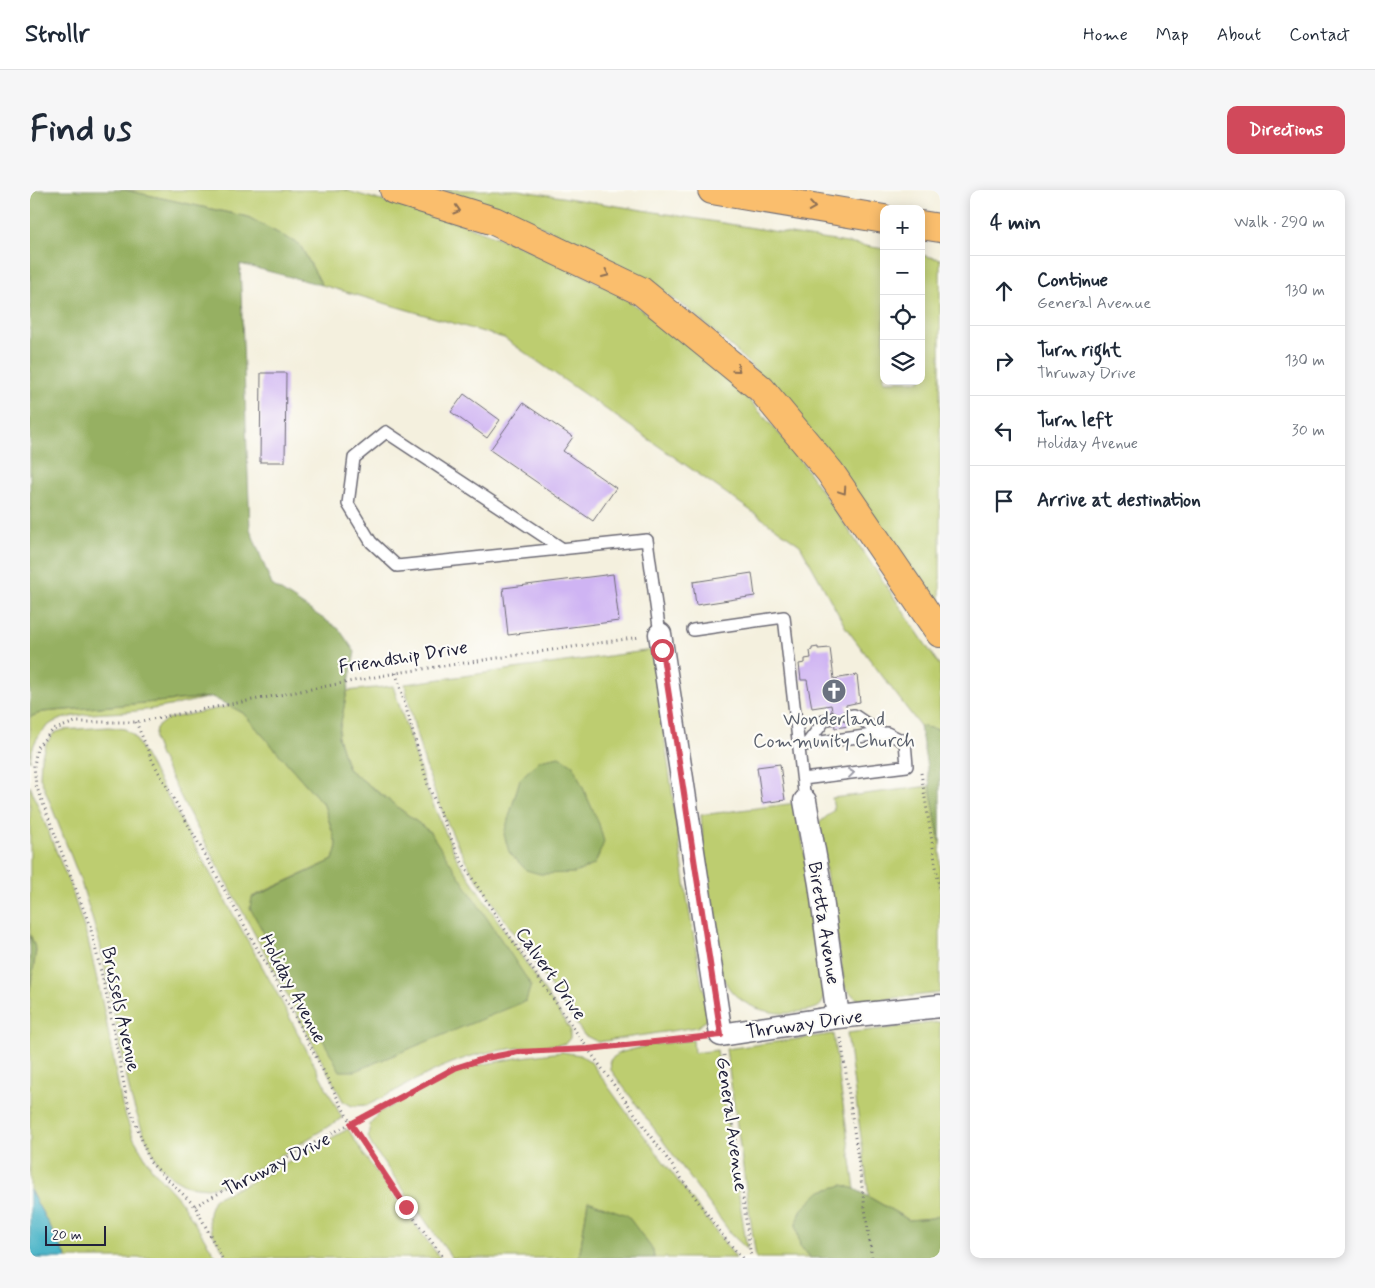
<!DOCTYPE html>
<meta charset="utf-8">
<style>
:root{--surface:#fff;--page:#f6f6f7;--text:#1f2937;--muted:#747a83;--line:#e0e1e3;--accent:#d1495b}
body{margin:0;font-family:Mynerve,sans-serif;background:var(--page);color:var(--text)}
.controls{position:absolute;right:15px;top:15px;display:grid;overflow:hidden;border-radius:10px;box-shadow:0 2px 12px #0003}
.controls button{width:45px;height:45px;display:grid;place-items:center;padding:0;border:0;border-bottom:1px solid var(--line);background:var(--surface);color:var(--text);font:25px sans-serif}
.scale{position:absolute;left:15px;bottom:12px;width:61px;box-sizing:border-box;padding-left:5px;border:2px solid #22223b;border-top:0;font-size:14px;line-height:18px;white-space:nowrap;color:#22223b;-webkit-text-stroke:4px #fdfcf7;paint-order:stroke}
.stop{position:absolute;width:15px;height:15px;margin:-11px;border:4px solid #d1495b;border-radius:50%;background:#fff}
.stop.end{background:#d1495b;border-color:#fff;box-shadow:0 1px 5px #0008}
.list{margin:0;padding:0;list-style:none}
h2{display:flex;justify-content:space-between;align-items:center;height:65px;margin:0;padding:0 20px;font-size:21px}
h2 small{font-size:16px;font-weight:400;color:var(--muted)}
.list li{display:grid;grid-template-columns:32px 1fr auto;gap:15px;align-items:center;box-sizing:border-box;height:70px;padding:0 20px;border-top:1px solid var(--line)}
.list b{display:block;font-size:19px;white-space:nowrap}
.list p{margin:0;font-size:16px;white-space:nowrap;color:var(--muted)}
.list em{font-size:16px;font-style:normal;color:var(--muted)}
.icon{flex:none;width:28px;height:28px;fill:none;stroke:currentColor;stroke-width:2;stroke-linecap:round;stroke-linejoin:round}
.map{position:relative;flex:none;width:910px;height:1068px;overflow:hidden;border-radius:10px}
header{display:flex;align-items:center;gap:30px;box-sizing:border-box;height:70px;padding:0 25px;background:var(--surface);border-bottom:1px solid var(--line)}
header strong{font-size:24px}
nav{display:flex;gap:28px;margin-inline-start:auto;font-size:18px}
.intro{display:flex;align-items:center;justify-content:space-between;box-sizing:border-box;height:120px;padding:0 30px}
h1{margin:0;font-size:35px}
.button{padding:12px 22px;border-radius:10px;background:var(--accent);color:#fff;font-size:18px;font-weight:700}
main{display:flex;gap:30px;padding:0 30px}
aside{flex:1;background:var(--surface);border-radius:10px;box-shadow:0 2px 12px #0003}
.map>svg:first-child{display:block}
.green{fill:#bdcd6f;stroke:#707855}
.forest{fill:#96b062;stroke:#5c694e}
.water{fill:#49b4c7;stroke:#366b81}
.building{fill:#cfb4f3}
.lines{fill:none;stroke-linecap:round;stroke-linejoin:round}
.service-casing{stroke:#6c6a74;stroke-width:14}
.minor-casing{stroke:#6c6a74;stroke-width:25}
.motorway-casing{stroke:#6c6a74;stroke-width:30}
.path{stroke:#6c6a74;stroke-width:3;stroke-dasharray:1 4;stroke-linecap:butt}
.service{stroke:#fff;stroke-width:11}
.minor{stroke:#fff;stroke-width:22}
.motorway{stroke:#fabe6d;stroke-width:28}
.oneway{stroke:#8e7054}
.oneway2{stroke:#9c9ca7}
.route{stroke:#d1495b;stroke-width:6}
.labels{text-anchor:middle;stroke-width:4.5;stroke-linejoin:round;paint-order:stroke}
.street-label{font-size:19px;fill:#22223b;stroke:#fdfcf7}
.worship-label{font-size:19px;fill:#5b616d;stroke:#fdfcf7}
</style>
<header>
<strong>Strollr</strong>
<nav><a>Home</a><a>Map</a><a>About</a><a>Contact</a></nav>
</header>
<div class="intro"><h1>Find us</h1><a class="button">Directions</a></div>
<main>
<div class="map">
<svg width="910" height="1068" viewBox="0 0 910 1068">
<rect width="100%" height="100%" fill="#fdfcf7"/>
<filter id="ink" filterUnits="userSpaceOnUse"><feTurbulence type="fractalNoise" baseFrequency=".02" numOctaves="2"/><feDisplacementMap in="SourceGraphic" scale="10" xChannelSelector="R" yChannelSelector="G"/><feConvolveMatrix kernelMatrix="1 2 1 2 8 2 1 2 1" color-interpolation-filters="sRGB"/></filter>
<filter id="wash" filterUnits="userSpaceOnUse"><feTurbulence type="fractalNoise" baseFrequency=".0096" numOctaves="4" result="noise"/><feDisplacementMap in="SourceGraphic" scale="20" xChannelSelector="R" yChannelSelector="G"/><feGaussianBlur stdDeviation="1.12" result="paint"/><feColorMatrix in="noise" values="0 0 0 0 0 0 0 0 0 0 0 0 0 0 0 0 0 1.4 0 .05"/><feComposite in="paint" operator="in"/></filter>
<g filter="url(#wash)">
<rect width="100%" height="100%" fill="#f4f0de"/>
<path class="green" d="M95,0H314L433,34L518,67L582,100L640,139L711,201L761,257L816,336L910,476V540L890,536L816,438L770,355L474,148L292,95L270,55L218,27Z
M413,0H488L854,59V191H891V65L910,69V421L755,210L703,158L657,118L614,89L550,53L495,30Z
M622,460L658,714L672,794L680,817L677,830L667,837L568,852L554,845L444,685C408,623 389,563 375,494Z
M363,496L396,598L427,669L540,839V848L535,854C507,856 478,858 450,864C414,872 372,898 338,915L322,916L313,911L236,765L159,623L130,566L124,549L126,538L137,529L200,516L213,523L294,615L307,656L303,670L222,707L400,642L318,579L308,547L317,501Z
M182,507C157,512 131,519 106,521C83,524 41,522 22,533C8,542 2,555 0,571V527L13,522Z
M79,537L95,539L104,546L248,805L312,928L245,969L197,994L178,998L158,996L142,987L129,975L113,942L101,908L70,754L50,689L10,587L11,568L16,554L24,543L33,540Z
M0,596L41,698L58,750L75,825L92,915L103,947L122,979L149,1009L187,1068H37L0,1000V801L6,761L0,744Z
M900,596L910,655V803L838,811L827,809L815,798L788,634L804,620L802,608Z
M766,613L797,793C793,819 792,818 767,822C742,827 706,816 695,791C688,776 687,759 684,743C677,704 674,665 671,625Z
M910,832V1025L902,1028L879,1030L839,1007L817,843Z
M803,844L825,999L813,995L772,1019L766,1034L770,1056L781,1068H726L696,859Z
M663,850L664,863L687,860L717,1059L702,1045L581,880L580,870L589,863L620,855Z
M532,862L550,865L560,871L597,923L706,1068H624L623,1060L558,1011L549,1068H422L342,956L338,946L340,935L348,923L423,883L439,877L492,867Z
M318,939L336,968L410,1068H198C185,1046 170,1034 185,1008L221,992Z"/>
<path class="forest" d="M0,0H95L218,27L270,55L292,95L210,74L220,339L242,395L309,439L325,462L308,547L318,579L400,642L501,795L496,811L325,881H310L220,718L222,708L303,670L307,656L294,615L213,523L182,507L13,522L0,527Z
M890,536L910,540V655Z
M529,566L543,575L569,634L574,652L565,674L545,683L510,684L496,680L479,662L474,644L490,589L510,570Z
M0,744L6,760L0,801Z
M813,995L825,999L879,1030L902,1028L910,1025V1068H781L770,1056L766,1034L772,1019L791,1001Z
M558,1011L597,1025L623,1060L624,1068H549Z"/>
<path class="water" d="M0,1000L37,1068H0Z"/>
<g id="blocks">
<path class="building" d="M231,183H256L255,272H230Z
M434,204L470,230L457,248L421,222Z
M493,213L543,247L533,261L586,298L563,331L460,260Z
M722,383L725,406L666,415L663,392Z
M583,384L589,431L478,445L473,398Z
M788,457V459L800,458L804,489L827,485L830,512L816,515L819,536L805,538L801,515L782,518L777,490H771L769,474L775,473V469L781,468L780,461L782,460V458Z
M750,574L755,610L732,613L727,577Z"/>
</g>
</g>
<g filter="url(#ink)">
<use href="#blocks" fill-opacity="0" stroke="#6c6a74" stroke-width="1"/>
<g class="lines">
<defs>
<path id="service" d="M533,359L356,242L324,268L318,314L341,352L367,376L617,350L630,444
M663,440L754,427L775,611
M818,526L824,525L852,544
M769,555L857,543L875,552L877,576L773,589
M776,555L795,530L803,528"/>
<path id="minor" d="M630,444L691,845L808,827L910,816
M775,611L790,694L808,827"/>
<path id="motorway" d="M364,0L464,31L611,101L731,199L800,282L910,443
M682,0L854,29
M891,35L910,38"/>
</defs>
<use href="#service" class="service-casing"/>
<use href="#minor" class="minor-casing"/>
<use href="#motorway" class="motorway-casing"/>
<path class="path" d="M366,483L398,595L430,669L476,741L558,859L693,1046L712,1068
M106,532L122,570L261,819L321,934L366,1004L414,1068
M891,583L910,701
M811,848L842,1068
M694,865L721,1068
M165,1016L425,878L456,868L488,862L558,859L670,847
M192,1068L165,1016L120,972L97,910L78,811L60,736L6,595L4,576L7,557L23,540L45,532H106L366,483L610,447"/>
<use href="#service" class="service"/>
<use href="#minor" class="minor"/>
<use href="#motorway" class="motorway"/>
</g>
<defs><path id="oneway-chevron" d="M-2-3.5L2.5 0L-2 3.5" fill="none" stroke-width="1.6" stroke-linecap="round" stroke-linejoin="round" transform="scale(1.25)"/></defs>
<g class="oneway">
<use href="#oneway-chevron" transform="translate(782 17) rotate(9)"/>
<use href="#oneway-chevron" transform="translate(427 20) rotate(17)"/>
<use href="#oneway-chevron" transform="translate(576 84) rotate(25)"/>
<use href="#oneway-chevron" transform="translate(707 179) rotate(39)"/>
<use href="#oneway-chevron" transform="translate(813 301) rotate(56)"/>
</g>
<use class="oneway2" href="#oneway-chevron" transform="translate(821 583) rotate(-7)"/>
</g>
<g class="lines" filter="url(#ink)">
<path class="route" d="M376,1017L321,934L425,878L456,868L488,862L558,859L691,845L632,460"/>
</g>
<defs>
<symbol id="church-disc" viewBox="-11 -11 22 22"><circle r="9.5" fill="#6b7280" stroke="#fdfcf7"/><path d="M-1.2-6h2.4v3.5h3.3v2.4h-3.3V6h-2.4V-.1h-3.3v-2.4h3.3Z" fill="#fff"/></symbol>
</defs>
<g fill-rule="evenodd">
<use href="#church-disc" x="790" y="487" width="28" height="28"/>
</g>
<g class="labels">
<g class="street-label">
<text transform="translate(373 466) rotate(-9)" y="7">Friendship Drive</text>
<text transform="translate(795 733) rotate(81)" y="7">Biretta Avenue</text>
<text transform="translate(522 783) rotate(55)" y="7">Calvert Drive</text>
<text transform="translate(264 798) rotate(62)" y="7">Holiday Avenue</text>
<text transform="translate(92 819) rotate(78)" y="7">Brussels Avenue</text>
<text transform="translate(774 833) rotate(-8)" y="7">Thruway Drive</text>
<text transform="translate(703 934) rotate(82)" y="7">General Avenue</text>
<text transform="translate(246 973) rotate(-27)" y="7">Thruway Drive</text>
</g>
<g class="worship-label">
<text x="804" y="535">Wonderland<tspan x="804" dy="22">Community Church</tspan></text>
</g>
</g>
</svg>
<div class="controls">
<button>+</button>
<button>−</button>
<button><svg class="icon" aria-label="locate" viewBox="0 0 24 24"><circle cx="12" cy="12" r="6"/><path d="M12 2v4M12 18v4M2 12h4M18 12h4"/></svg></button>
<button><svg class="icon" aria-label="layers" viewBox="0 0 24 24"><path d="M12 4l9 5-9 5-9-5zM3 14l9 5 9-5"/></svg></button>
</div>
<div class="scale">20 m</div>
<div class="stop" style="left:632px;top:460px"></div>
<div class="stop end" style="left:376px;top:1017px"></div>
</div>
<aside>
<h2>4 min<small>Walk · 290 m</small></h2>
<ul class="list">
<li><svg class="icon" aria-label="ahead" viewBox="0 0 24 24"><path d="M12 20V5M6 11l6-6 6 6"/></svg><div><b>Continue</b><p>General Avenue</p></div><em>130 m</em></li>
<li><svg class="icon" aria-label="right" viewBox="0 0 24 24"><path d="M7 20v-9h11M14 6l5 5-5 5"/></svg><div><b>Turn right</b><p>Thruway Drive</p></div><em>130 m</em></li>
<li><svg class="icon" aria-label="left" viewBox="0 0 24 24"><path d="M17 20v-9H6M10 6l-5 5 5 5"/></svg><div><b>Turn left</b><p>Holiday Avenue</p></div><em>30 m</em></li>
<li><svg class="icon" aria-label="arrive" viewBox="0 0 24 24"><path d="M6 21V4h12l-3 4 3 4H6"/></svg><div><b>Arrive at destination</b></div></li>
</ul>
</aside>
</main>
